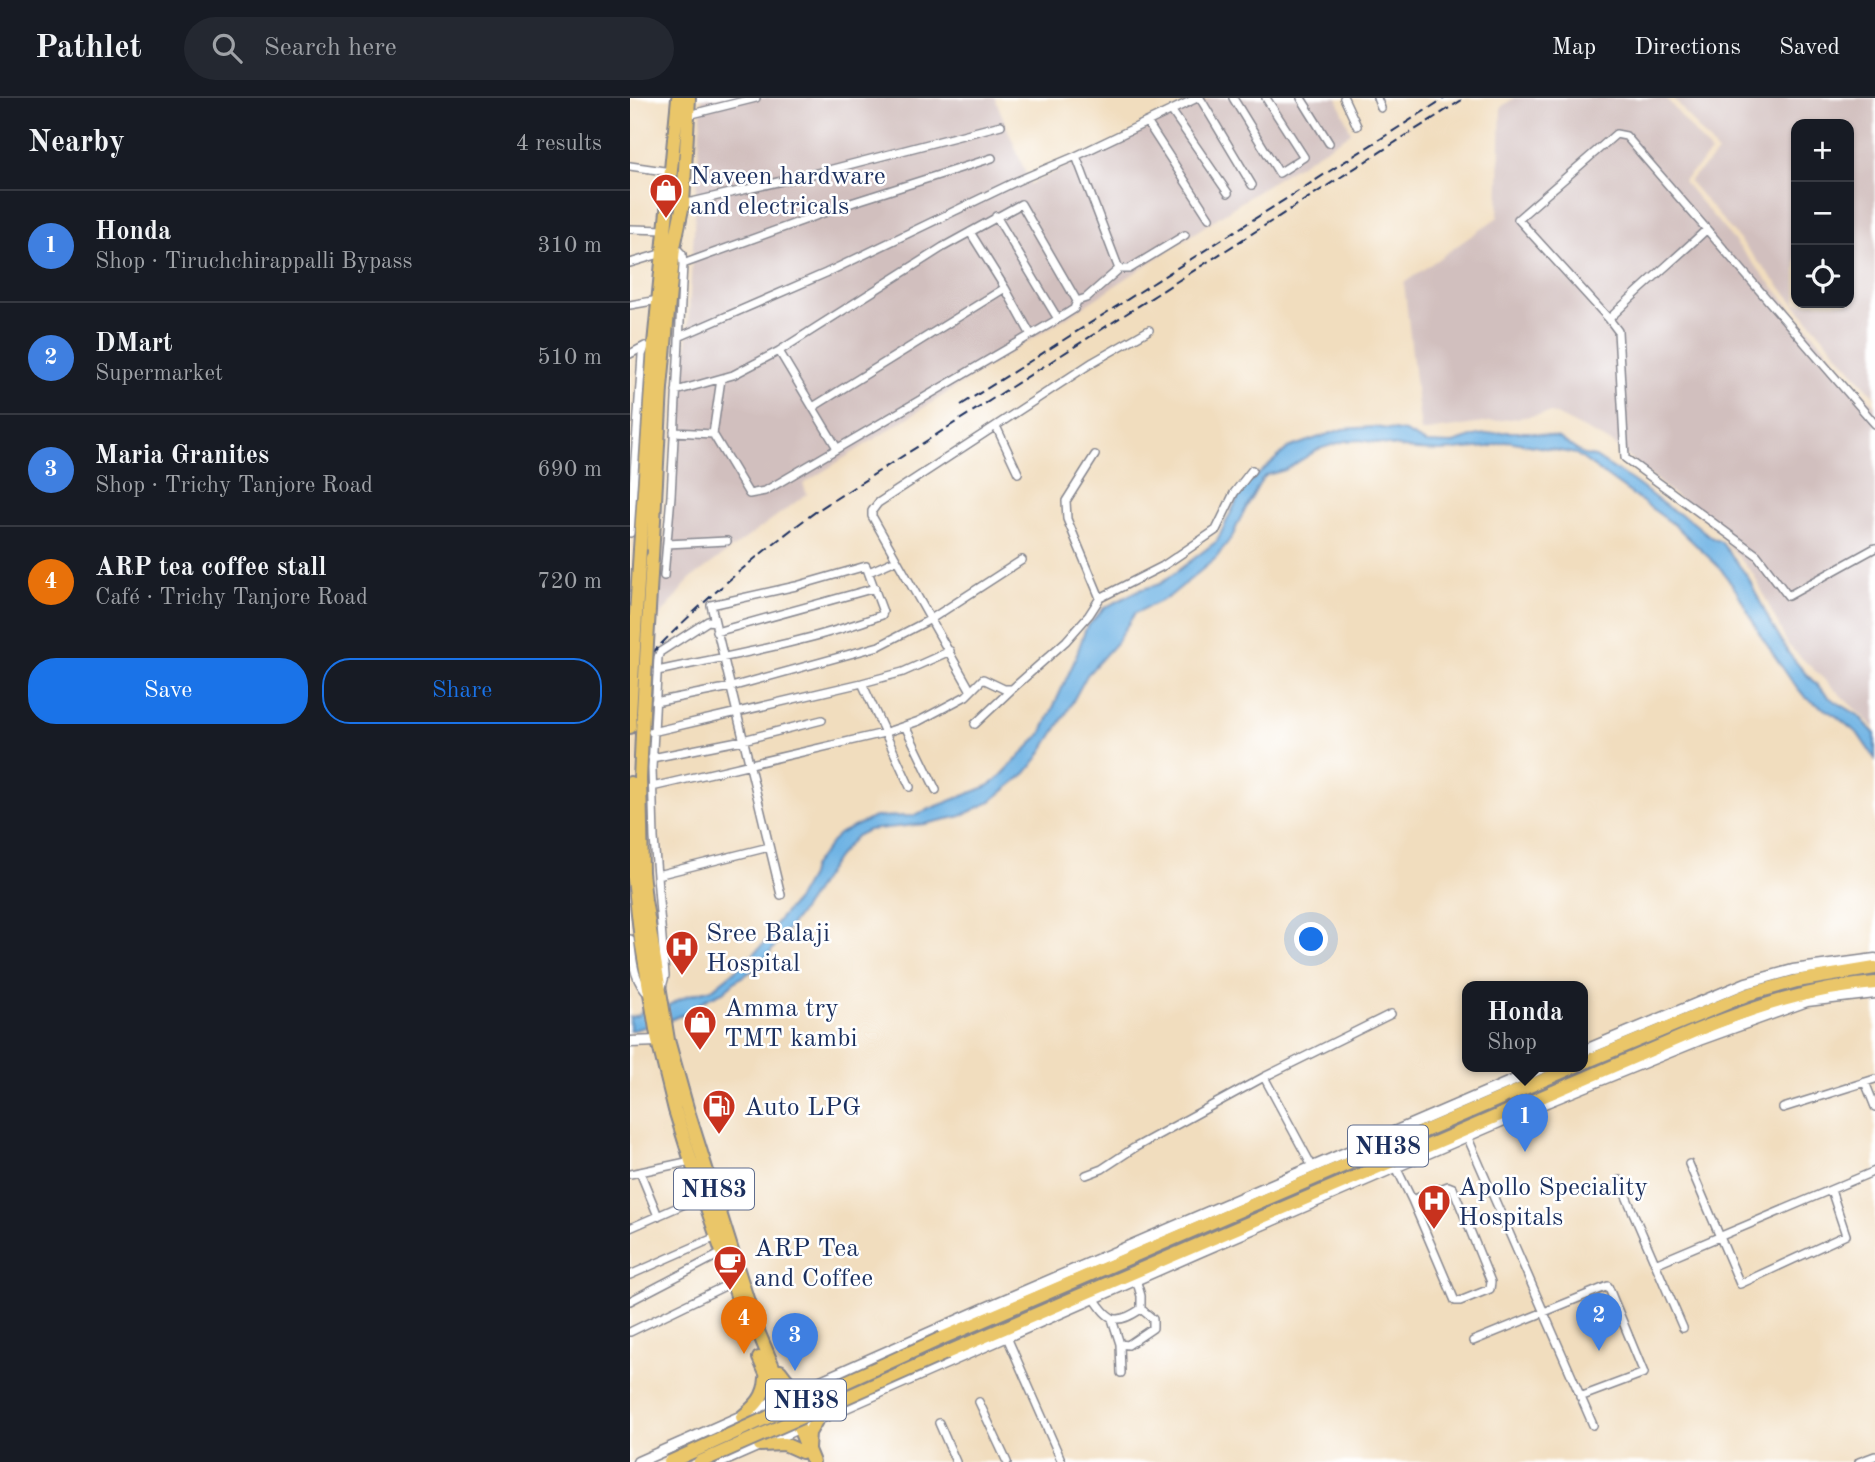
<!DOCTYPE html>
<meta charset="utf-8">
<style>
:root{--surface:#171b24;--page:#242831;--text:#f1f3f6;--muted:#9ea1a6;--line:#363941;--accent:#1a73e8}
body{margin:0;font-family:"Old Standard TT",serif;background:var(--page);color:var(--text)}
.controls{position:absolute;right:21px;top:21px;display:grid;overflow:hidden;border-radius:14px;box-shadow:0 2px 5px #0004}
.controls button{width:63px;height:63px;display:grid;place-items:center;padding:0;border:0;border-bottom:2px solid var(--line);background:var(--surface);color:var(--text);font:35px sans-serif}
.you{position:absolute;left:682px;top:842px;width:24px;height:24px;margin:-18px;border:5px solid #fff;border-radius:50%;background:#1a73e8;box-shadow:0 0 0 10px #1a73e833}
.badge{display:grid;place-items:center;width:46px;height:46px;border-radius:50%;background:var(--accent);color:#fff;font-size:23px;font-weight:700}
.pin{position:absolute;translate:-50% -58px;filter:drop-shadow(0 2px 4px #0008)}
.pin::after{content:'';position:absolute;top:37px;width:24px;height:21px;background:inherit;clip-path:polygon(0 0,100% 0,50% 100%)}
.popup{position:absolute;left:832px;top:883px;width:126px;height:91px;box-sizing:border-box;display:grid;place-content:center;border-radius:14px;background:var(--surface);filter:drop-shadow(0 2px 5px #0005);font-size:23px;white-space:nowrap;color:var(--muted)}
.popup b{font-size:26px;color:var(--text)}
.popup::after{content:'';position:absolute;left:50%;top:100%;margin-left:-14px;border:14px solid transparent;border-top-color:var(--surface)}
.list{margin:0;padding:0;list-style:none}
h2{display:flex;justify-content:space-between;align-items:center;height:91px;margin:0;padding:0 28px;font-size:30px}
h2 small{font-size:23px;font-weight:400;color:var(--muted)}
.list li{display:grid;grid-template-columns:46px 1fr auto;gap:21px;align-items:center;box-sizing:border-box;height:112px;padding:0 28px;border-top:2px solid var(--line)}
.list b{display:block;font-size:26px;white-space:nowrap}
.list p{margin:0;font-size:23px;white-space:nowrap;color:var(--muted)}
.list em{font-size:23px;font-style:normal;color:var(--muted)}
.actions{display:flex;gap:14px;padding:21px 28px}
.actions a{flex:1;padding:16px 0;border:2px solid var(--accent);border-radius:28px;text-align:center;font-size:24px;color:var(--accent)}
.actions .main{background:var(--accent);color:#fff}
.icon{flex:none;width:38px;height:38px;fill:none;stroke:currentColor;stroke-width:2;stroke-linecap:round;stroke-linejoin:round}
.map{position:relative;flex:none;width:1245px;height:1364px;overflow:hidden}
header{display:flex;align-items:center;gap:42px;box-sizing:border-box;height:98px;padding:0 35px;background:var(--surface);border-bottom:2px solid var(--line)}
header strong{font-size:33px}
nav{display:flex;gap:38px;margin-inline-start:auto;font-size:24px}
.search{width:490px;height:63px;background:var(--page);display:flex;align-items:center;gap:18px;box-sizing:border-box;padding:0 24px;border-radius:38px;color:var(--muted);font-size:26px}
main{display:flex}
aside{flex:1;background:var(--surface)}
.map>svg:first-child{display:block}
.industrial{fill:#d1bfbe;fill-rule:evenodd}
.water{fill:#6eb3e4;stroke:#4471a1;stroke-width:2}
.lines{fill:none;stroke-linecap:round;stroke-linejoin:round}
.minor-casing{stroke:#86868e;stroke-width:10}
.tertiary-casing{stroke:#86868e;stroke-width:13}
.primary-casing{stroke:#86868e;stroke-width:16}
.trunk-casing{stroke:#86868e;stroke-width:16}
.minor{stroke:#fff;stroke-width:7}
.tertiary{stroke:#fff;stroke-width:10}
.primary{stroke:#eac669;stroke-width:12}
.trunk{stroke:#eac669;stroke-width:12}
.rail{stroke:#1b2f5e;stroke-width:2;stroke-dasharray:10 5;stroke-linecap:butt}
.trunk-bridge-casing{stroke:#86868e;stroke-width:16;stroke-linecap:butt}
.trunk-bridge{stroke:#eac669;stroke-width:12}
.labels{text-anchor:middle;stroke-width:5;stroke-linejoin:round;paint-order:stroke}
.shield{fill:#fff;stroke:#5f6d8e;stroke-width:2}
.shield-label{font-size:24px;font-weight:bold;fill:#1b2f5e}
.poi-label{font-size:26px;fill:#1b2f5e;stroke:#fff;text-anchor:start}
</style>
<header>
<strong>Pathlet</strong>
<div class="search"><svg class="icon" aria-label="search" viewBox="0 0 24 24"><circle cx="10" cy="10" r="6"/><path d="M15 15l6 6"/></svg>Search here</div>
<nav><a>Map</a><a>Directions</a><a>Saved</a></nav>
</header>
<main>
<aside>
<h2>Nearby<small>4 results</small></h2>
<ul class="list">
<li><span class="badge" style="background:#3f7fe0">1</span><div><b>Honda</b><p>Shop · Tiruchchirappalli Bypass</p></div><em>310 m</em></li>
<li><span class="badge" style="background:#3f7fe0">2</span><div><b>DMart</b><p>Supermarket</p></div><em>510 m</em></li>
<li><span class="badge" style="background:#3f7fe0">3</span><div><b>Maria Granites</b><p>Shop · Trichy Tanjore Road</p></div><em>690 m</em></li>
<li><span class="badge" style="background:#e8710a">4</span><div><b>ARP tea coffee stall</b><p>Café · Trichy Tanjore Road</p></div><em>720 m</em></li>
</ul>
<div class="actions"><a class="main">Save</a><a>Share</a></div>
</aside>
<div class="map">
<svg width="1245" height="1364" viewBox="0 0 1245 1364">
<rect width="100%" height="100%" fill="#fff"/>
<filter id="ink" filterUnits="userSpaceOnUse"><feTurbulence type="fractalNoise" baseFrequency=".0143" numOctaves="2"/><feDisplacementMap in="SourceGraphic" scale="14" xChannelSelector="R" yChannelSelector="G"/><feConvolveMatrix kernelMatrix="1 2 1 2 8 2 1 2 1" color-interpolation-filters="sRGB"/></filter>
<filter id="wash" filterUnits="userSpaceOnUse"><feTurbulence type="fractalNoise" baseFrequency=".00686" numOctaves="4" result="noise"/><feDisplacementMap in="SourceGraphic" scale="28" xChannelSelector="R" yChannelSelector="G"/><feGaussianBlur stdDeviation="1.57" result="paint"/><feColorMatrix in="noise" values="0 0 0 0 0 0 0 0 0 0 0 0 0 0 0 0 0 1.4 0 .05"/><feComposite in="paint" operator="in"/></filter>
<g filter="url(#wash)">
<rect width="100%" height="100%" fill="#f1ddbe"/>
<path class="industrial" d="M72,0H365L400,86L581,0H707L721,35L649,79L465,201L173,386L177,396L60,481L27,522L57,245Z
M884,0H1036L1081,55L1053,83L1245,308V630L1158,547L1124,477L1083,429L980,344L922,315L791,334L774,185L868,119L871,9Z
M1043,0H1245V299L1059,83L1088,55ZM1166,26H1219V205H1166Z"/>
<path class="water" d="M745,329L775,334L796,345L820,346L848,337L876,334H899L929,340L954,357L965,359L1003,383L1040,411L1059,421L1082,440L1091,444L1118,479L1139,522L1159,556L1176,576L1200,600L1228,617L1245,636V661L1228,636L1206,618L1175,599L1161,582L1131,538L1108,495L1090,470L1046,428L946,356L878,343L858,349L812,353L785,352L731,342L715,343L689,351L655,372L637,377L632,381L609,423L603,437L586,460L539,499L505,515L486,545L457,577L437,614L408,660L396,675L360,704L331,718L295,726L238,732L226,738L207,759L173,811L129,869L108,881L93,894L77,901L56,915L40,922L0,933V919L9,917L16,908L39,907L56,898L82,891L118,862L137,842L146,825L167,801L180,778L182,769L208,736L245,719L282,718L358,688L367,682L411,636L444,564L456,530L474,510L509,492L530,486L587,443L613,390L658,350L713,331Z"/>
</g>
<g filter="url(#ink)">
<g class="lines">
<defs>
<path id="minor" d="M570,0L622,87
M603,0L649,75L674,59L636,0
M671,0L699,45
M714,0L727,28
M747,0L751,10
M541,12L598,95
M58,17L126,0
M517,24L579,120
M446,58L489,171H499L555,137
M0,68L41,74
M53,106L195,73L371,27
M366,118L428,221
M0,131L36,132
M1076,132C1044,162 1010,190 979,221L888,121L986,36L996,38L1245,326
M340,134L375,190L401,237
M0,165L33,155
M53,166L224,104L362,60
M447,203L456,200L489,171
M0,207L28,202
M979,221L988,233L995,360L1127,457L1158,498L1245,450
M51,238L196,175L387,83L446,58L567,0
M149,253L207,350
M0,256L15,248
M46,293L103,277L149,253L313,149L391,106L447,203L444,211L428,221L135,393L119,396L83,336L91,281
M183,309L375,190
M366,328L388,375
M44,334L83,336
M465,357L436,403L437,421L470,500
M0,435L12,257L15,249
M37,446L97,443
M239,474L266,462
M34,478L41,398L53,166L52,156L45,149
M86,534L245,490
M27,573C103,557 180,544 252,517L253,514L236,468L166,488L81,507L85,524
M232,585L280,689
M341,593L353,581L374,591H382L436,543L459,517L470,500L533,468L586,432L604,395L622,372
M25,604L101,589L249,548L301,521L392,462
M345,626L382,591
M275,628L306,692
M22,634L232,585L273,574L320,553
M22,660L113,642L192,622
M22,689L254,635L289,623L336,598L341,593L242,418V413L248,405L463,264L519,232
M27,777L139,749
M0,841C3,863 3,882 19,897
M32,889L35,878L24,740L22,670L28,559L30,554L78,523L85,524L151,797
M634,979L683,1070
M1235,984L1245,1009
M1153,1010L1245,981
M837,1038L963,1327
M1059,1066L1110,1186L1216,1137L1201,1092
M766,1069L782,1102L818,1088L823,1090L861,1184L860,1191L830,1203H825L782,1102
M10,1074L61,1063
M0,1076L10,1074L28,1118
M456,1077L472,1071L504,1050L634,979L761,916
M989,1082L1053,1230
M0,1130L73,1098
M1025,1166L1245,1073
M0,1177L86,1139
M464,1200C479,1223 486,1228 511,1211V1198L506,1181
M0,1203L92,1155
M482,1221L490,1246
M0,1234L101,1185
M376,1237L432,1364
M843,1243L978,1188L1014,1275L950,1299
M491,1275L490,1246L498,1247L523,1230V1221L511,1211
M349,1304L377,1364
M309,1325L326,1364
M1229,1364L1245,1358"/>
<path id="tertiary" d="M0,944L28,943
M953,953L1116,885L1163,872L1245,861
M8,1364L351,1212L917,968
M91,1364L569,1154L904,1009L1069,942L1177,903L1245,895"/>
<path id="primary" d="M169,1330L183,1364
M130,1347L154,1346L172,1354
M178,1350L179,1335L187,1321"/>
<path id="trunk" d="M10,451L24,246L48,0
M22,460L31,290L44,149L53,106L59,0
M13,614L10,681L12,774L15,802L38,942L57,1010L125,1226L169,1330
M0,629V615
M0,685L2,764L6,798L11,842L28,943L45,1012L61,1063L120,1236
M953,965L1119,896L1167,883L1245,870
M312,1240L946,968
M316,1255L1065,933C1124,909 1181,890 1245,885
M129,1260L146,1298
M150,1273L160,1286L180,1289
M112,1319C126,1307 135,1299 136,1280"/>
</defs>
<use href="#minor" class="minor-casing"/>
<use href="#tertiary" class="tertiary-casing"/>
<use href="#primary" class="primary-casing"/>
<use href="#trunk" class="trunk-casing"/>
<use href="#minor" class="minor"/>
<use href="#tertiary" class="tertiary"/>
<use href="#primary" class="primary"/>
<use href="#trunk" class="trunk"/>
<path class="rail" d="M331,307L815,0
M0,579C57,516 119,462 188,412L835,0"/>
<defs>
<path id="trunk-bridge" d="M13,614L22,460
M0,615L10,451
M40,1364L312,1240
M70,1364L316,1255"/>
</defs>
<use href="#trunk-bridge" class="trunk-bridge-casing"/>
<use href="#trunk-bridge" class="trunk-bridge"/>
</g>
</g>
<defs>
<symbol id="shop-pin" viewBox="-11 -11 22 30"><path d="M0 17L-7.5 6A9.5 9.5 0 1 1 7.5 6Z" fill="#c8321e" stroke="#fff"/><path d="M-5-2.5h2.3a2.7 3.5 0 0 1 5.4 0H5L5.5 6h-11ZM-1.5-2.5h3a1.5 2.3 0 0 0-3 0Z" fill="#fff"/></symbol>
<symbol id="hospital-pin" viewBox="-11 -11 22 30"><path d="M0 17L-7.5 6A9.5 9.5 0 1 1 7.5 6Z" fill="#c8321e" stroke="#fff"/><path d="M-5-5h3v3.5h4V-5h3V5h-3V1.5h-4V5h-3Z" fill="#fff"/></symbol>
<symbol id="fuel-pin" viewBox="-11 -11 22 30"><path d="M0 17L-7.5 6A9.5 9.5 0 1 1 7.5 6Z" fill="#c8321e" stroke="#fff"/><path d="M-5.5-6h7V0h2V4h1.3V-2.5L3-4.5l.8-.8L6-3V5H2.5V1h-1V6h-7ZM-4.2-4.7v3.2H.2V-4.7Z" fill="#fff"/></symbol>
<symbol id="cafe-pin" viewBox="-11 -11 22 30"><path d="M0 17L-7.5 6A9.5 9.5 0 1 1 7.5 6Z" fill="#c8321e" stroke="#fff"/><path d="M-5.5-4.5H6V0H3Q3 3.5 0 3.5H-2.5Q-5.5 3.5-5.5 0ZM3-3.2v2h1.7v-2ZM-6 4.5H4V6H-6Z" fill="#fff"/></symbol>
</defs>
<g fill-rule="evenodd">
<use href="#shop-pin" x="17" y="73" width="38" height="52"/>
<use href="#hospital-pin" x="33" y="830" width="38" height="52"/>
<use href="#shop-pin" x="51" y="905" width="38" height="52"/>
<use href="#fuel-pin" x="70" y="989" width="38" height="52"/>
<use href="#hospital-pin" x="785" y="1084" width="38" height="52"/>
<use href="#cafe-pin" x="81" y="1145" width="38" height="52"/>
</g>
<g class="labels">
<g class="shield">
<rect x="718" y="1027.5" width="80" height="41" rx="5"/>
<rect x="44" y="1070.5" width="80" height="41" rx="5"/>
<rect x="136" y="1281.5" width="80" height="41" rx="5"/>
</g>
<g class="shield-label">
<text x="758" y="1056">NH38</text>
<text x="84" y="1099">NH83</text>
<text x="176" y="1310">NH38</text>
</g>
<g class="poi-label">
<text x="60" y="86">Naveen hardware<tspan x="60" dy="30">and electricals</tspan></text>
<text x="76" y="843">Sree Balaji<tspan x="76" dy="30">Hospital</tspan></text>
<text x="94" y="918">Amma try<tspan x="94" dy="30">TMT kambi</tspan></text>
<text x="114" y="1017">Auto LPG</text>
<text x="828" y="1097">Apollo Speciality<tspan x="828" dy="30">Hospitals</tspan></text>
<text x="124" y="1158">ARP Tea<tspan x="124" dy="30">and Coffee</tspan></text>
</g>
</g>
</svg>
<div class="controls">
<button>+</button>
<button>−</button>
<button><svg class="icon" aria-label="locate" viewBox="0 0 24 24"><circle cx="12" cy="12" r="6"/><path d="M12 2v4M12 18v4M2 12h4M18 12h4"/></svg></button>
</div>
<div class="you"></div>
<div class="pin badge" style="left:895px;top:1054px;background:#3f7fe0">1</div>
<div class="popup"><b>Honda</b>Shop</div>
<div class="pin badge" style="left:969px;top:1253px;background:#3f7fe0">2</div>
<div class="pin badge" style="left:165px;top:1273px;background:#3f7fe0">3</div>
<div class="pin badge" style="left:114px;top:1256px;background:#e8710a">4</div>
</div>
</main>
